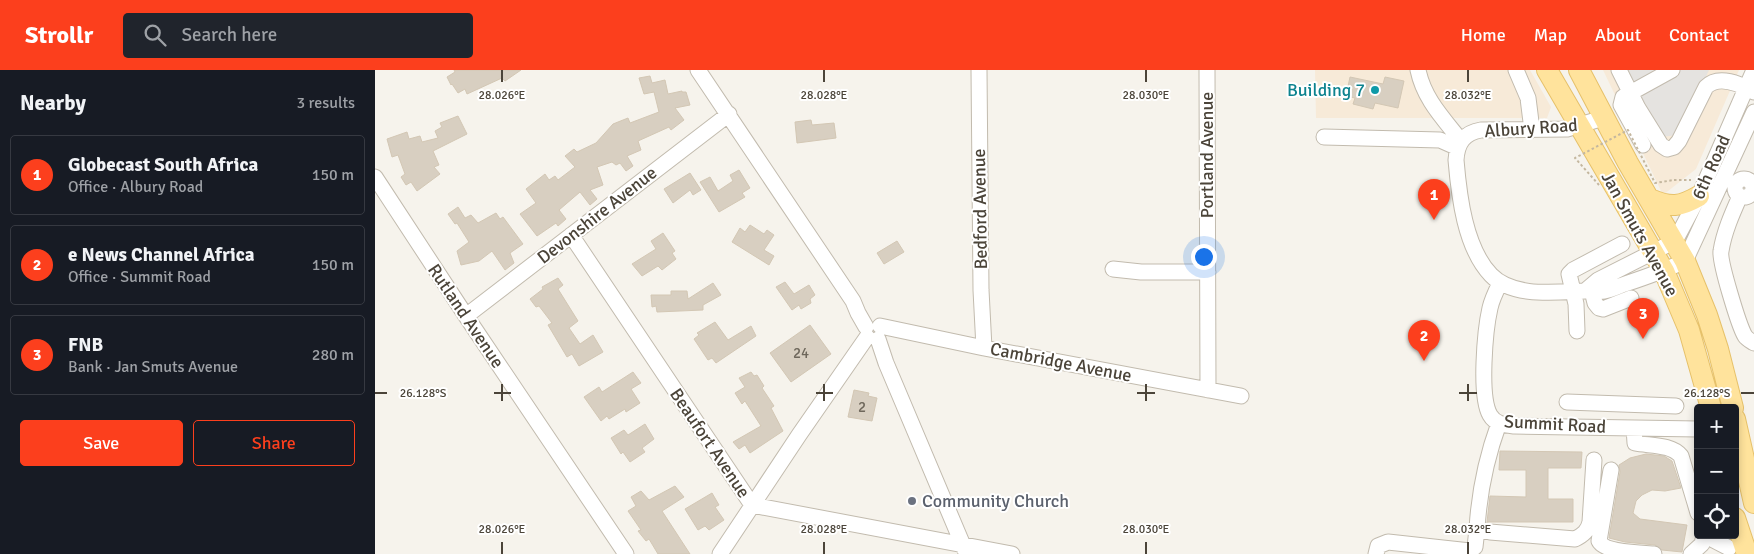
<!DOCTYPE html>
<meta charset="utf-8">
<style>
:root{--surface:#171b24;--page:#20242c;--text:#f1f3f6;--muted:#9ea1a6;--line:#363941;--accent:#fc3f1d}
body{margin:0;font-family:Signika,sans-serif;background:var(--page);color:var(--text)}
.controls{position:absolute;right:15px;bottom:15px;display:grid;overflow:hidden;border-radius:5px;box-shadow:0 2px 8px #0003}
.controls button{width:45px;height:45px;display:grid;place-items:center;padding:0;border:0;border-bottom:1px solid var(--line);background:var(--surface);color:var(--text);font:25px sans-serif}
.you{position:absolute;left:828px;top:186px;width:18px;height:18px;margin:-12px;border:4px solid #fff;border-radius:50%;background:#1a73e8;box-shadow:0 0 0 8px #1a73e833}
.badge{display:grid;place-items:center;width:32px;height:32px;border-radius:50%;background:var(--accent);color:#fff;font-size:16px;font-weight:700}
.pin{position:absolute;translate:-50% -41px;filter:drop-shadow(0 1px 2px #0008)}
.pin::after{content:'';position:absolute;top:26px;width:18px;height:15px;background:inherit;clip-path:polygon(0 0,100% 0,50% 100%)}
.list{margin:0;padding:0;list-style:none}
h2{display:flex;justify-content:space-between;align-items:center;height:65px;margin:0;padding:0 20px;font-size:21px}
h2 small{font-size:16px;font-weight:400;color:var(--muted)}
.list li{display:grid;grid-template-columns:32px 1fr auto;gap:15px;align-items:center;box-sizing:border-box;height:80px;margin:0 10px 10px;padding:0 10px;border:1px solid var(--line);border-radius:5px}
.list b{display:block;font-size:19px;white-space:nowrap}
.list p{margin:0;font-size:16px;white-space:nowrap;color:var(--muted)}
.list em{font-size:16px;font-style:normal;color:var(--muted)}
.actions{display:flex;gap:10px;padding:15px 20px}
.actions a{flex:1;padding:11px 0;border:1px solid var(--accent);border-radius:5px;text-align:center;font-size:18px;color:var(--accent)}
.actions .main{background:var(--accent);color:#fff}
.icon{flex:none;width:28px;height:28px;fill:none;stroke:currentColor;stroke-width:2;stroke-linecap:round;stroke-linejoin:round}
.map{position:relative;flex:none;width:1379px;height:484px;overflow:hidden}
header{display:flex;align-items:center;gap:30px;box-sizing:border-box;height:70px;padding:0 25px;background:var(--accent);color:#fff}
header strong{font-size:24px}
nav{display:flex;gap:28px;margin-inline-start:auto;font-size:18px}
.search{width:350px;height:45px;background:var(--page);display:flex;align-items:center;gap:12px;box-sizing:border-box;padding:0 18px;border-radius:5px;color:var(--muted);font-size:19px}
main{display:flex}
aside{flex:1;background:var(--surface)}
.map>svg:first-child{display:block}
.commercial{fill:#f7ead8}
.parking{fill:#e5e3e0}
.building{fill:#d8cfc1;stroke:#d3c7b4}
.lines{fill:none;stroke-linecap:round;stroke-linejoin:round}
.minor-casing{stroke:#c2bbae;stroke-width:17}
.major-casing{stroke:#e6c16a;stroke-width:22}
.path{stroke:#c4b79f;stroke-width:2;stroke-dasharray:2.5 2.5;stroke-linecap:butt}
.minor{stroke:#fff;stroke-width:15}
.major{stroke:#ffe39c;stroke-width:20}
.path-bridge{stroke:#c4b79f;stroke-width:2;stroke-dasharray:2.5 2.5;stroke-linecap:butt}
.ticks{fill:none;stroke:#4b4439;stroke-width:2}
.culture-dot{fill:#0f9aa8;stroke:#fff;stroke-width:2}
.worship-dot{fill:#6b7280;stroke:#fff;stroke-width:2}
.labels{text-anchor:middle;stroke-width:4;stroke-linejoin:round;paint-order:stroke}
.number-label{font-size:15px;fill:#6e675b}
.culture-label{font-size:18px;fill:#0d838f;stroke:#fff;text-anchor:end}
.street-label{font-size:18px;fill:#4b4439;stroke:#fff}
.worship-label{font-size:18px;fill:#5b616d;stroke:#fff;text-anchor:start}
.ticks-label{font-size:12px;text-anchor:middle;fill:#4b4439;stroke:#fff;stroke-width:4;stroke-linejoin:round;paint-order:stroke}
</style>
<header>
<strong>Strollr</strong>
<div class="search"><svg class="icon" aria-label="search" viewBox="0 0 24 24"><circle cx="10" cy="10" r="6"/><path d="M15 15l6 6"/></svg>Search here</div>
<nav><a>Home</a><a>Map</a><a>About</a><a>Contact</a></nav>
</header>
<main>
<aside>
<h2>Nearby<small>3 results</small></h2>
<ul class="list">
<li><span class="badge">1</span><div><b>Globecast South Africa</b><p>Office · Albury Road</p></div><em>150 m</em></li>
<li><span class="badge">2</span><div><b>e News Channel Africa</b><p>Office · Summit Road</p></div><em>150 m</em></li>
<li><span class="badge">3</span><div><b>FNB</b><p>Bank · Jan Smuts Avenue</p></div><em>280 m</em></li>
</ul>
<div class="actions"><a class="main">Save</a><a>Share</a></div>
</aside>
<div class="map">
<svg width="1379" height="484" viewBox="0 0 1379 484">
<rect width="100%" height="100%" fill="#f6f3ec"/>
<path class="commercial" d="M940,0H1155L1176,37L1172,48H941Z
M1228,0H1364L1321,99L1288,125Z"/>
<path class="parking" d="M1241,0H1334L1304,65L1276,68Z"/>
<path class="building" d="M79,0H146L130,11L127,8L92,24L90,19L83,23L77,14L76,15L72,7L80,2Z
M275,6L277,13L290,10L293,24L307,21V22H311L315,35L300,38L309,50L296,60L294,57L263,71L266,80L252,86L258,96L251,101L245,93L241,95L237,92L222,97L228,115L215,120L222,129L215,135L205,122L184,140L191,149L183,156L181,153L162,166L145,144L161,133L151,119L170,104L174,110L180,106L183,110L200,97L190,86L199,79L202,82L221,73L238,54L253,48L255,53L284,42L279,22L269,24L264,8Z
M975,7L1008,14L1010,7L1029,11L1023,38L1000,33L998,39L978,34L980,28L971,26Z
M83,46L92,64L58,81L64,95L59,97L65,104L42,121L36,112L31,115L26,107L30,104L23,85L17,87L12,69L32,62L34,69L45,66L47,72L63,68L60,61L67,57L65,53Z
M436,50L437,55L459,53L461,68L422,73L420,52Z
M364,100L375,118L367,123L370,127L344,142L325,112L335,107L343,121L358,111L355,105Z
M315,103L326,120L318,125L315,120L298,133L289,119Z
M83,137L90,148L96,145L103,153L121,143L125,149L128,147L148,174L135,183L139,193L130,200L117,181L104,191L86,195L82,181L94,172L82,153L80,154L73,144Z
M375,155L389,164L392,160L399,165L389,180L399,186L394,195L357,172L365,158L370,162Z
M288,163L300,181L297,183L301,189L287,200L283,196L267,206L257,194L281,179L276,171Z
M522,171L529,182L509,194L502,183Z
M183,208L188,215L183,219L203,251L194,258L205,274L218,265L228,282L204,296L197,284L192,287L173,255L177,253L164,236L161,237L155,229L168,219L167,217Z
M410,212L419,224L434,215L440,225L435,229L436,233L426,239L424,235L417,240L401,217Z
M338,213L346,225L328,235V240L282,242L281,236L277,237L276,225H296V221H312L313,229Z
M340,252L353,270L376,256L381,266L341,293L337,288L333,290L319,269L324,265L322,263Z
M435,255L456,284L416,312L395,283Z
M258,302L266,313L256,319L265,333L251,342L250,339L234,349L232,346L226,351L209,327L224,317L227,322Z
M376,302L379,306L382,305L389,316L387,318L399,336L396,338L408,361L375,383L370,375L364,379L358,372L386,356L370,331L367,334L360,323L370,317L364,308Z
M479,320L494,323L493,326L502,328L497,351L473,347Z
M270,354L279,369L267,378L270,382L255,392L248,382L246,384L236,368L249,360L253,365Z
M1125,381L1207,382L1206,398H1173V429H1198V452H1112L1115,426L1151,427V400H1124Z
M1271,384L1289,386L1297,391L1306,418L1290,421L1277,420L1267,425L1261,431L1258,443L1265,449L1312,455L1307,482L1287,480L1280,475L1250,472L1234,468L1245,402L1244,395L1255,388Z
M300,416L309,427L287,441L315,484H283L274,469L271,471L263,461L266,460L253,441L261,436L256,427L266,421L274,430Z
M337,423L344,435L340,437L349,450L334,460L330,456L323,460L310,439Z"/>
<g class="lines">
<defs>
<path id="minor" d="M323,0L478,231L483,243L491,257
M604,0L606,220L609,278
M832,0L833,320
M1043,0C1049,29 1068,48 1086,71
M1141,0L1153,28L1157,60
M1244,0L1263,38L1286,75L1292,79L1299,77L1304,71L1331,17C1344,4 1365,14 1379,22
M1228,48L1192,59L1106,60C1089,63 1082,73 1081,90C1084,126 1090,178 1116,205C1138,228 1181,222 1210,221C1216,220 1223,222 1229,221C1236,220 1244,216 1250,214C1271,207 1291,200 1310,191L1379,42
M949,67L1065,70L1083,78
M1268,75L1246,35L1248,27L1297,0
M0,107L91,246L251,484
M1360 118a9 9 0 1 1 18 0a9 9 0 1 1-18 0Z
M1365,126C1357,144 1349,162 1346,181C1344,191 1364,256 1370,266C1372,269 1376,271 1379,273
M196,165L377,435L637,484
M738,199L766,202H833
M1125,213C1121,221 1117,229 1115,238C1110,260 1104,326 1115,345C1120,354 1130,355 1139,356L1323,359
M1210,221L1223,210L1300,171L1324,126L1379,0
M1217,221L1220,233L1224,238L1228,239L1256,228
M91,246L354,44
M505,256L609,278L866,326
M1202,261L1201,234L1194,204L1198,200L1247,174
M503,269L511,293L590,480
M1192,332L1301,336
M1124,353C1112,386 1104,424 1102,459L1115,462L1200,469C1208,465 1213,461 1215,452L1219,390
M1259,358L1260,373C1275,376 1296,374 1306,386L1323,443
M1236,400L1224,471C1229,482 1266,483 1279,484
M1329,465L1354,478
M345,484L424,365L492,267
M1001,484L1003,476L1013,472L1095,481L1100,477L1102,459
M1316,484L1327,474L1329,465"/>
<path id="major" d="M1172,0L1289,201L1314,260L1336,338
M1204,0L1253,93L1310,191L1332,245L1343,279L1358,338
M1275,129C1296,138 1305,137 1324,126
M1360,349L1379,433
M1360,448L1372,484"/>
</defs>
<use href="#minor" class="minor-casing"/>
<use href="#major" class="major-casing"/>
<path class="path" d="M1299,110H1316"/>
<use href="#minor" class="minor"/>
<use href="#major" class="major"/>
<path class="path-bridge" d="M1224,115L1200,88L1253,60L1280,113L1299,110"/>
</g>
<path class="ticks" d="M127,0V12M449,0V12M771,0V12M1093,0V12M127,314V331M449,314V331M771,314V331M1093,314V331M0,323H12M119,323H136M441,323H458M762,323H780M1084,323H1102M1366,323H1379M127,472V484M449,472V484M771,472V484M1093,472V484"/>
<circle class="culture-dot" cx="1000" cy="20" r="5"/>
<circle class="worship-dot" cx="537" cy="431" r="5"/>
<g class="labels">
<g class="number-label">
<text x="426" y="288">24</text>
<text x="487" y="342">2</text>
</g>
<g class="culture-label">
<text x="990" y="26">Building 7</text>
</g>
<g class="street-label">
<text transform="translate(1156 58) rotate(-4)" y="6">Albury Road</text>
<text transform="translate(832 85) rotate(-90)" y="6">Portland Avenue</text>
<text transform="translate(1336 97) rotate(-66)" y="6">6th Road</text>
<text transform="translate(605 139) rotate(-91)" y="6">Bedford Avenue</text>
<text transform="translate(222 145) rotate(-38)" y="6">Devonshire Avenue</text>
<text transform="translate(1265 164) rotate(61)" y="6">Jan Smuts Avenue</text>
<text transform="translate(91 246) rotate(56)" y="6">Rutland Avenue</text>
<text transform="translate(686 292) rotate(11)" y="6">Cambridge Avenue</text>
<text transform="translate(1180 354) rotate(3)" y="6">Summit Road</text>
<text transform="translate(335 373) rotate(56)" y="6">Beaufort Avenue</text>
</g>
<g class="worship-label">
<text x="547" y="437">Community Church</text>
</g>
</g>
<g class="ticks-label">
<text x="127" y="29">28.026°E</text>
<text x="449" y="29">28.028°E</text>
<text x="771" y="29">28.030°E</text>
<text x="1093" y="29">28.032°E</text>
<text x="48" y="327">26.128°S</text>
<text x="1332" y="327">26.128°S</text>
<text x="127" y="463">28.026°E</text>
<text x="449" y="463">28.028°E</text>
<text x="771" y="463">28.030°E</text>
<text x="1093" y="463">28.032°E</text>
</g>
</svg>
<div class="controls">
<button>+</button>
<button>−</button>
<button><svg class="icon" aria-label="locate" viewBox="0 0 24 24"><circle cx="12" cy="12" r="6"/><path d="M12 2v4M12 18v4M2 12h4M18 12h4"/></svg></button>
</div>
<div class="you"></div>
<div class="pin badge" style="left:1059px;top:150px">1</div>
<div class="pin badge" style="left:1049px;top:291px">2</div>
<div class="pin badge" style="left:1268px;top:269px">3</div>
</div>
</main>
